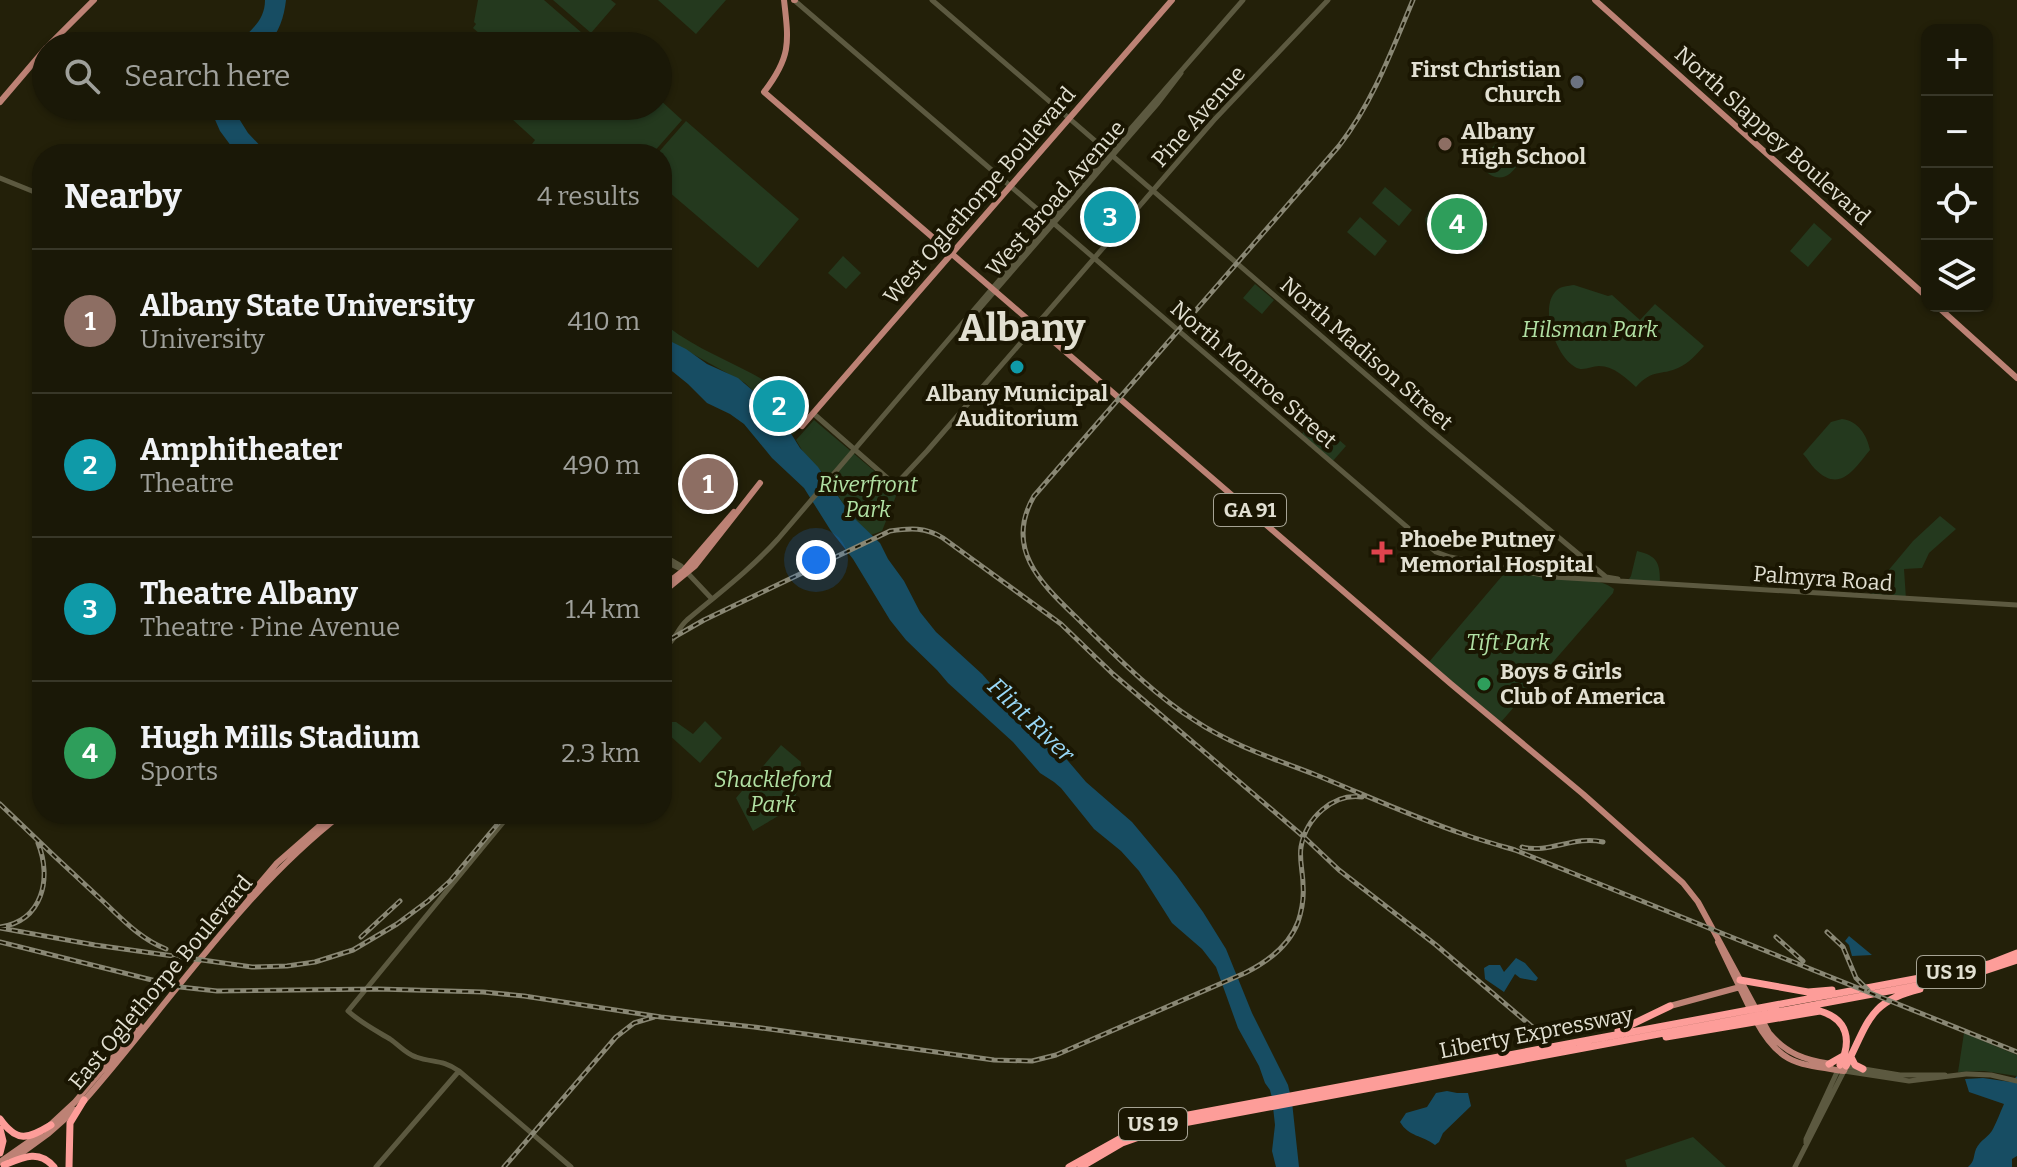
<!DOCTYPE html>
<meta charset="utf-8">
<style>
:root{--surface:#1a1807;--page:#272515;--text:#f1f3f6;--muted:#9fa09b;--line:#383728;--accent:#fe9c57}
body{margin:0;font-family:Bitter,serif;background:var(--page);color:var(--text)}
.controls{position:absolute;right:24px;top:24px;display:grid;overflow:hidden;border-radius:16px;box-shadow:0 2px 6px #0004}
.controls button{width:72px;height:72px;display:grid;place-items:center;padding:0;border:0;border-bottom:2px solid var(--line);background:var(--surface);color:var(--text);font:40px sans-serif}
.you{position:absolute;left:816px;top:560px;width:28px;height:28px;margin:-20px;border:6px solid #fff;border-radius:50%;background:#1a73e8;box-shadow:0 0 0 12px #1a73e833}
.badge{display:grid;place-items:center;width:52px;height:52px;border-radius:50%;background:var(--accent);color:#fff;font-size:26px;font-weight:700}
.pin{position:absolute;translate:-50% -50%;border:4px solid #fff;box-shadow:0 2px 8px #0006}
.list{margin:0;padding:0;list-style:none}
h2{display:flex;justify-content:space-between;align-items:center;height:104px;margin:0;padding:0 32px;font-size:34px}
h2 small{font-size:26px;font-weight:400;color:var(--muted)}
.list li{display:grid;grid-template-columns:52px 1fr auto;gap:24px;align-items:center;box-sizing:border-box;height:144px;padding:0 32px;border-top:2px solid var(--line)}
.list b{display:block;font-size:30px;white-space:nowrap}
.list p{margin:0;font-size:26px;white-space:nowrap;color:var(--muted)}
.list em{font-size:26px;font-style:normal;color:var(--muted)}
.icon{flex:none;width:44px;height:44px;fill:none;stroke:currentColor;stroke-width:2;stroke-linecap:round;stroke-linejoin:round}
.map{position:relative;flex:none;width:2017px;height:1167px;overflow:hidden}
.search{position:absolute;background:var(--surface);box-shadow:0 2px 6px #0004;left:32px;top:32px;width:640px;height:88px;display:flex;align-items:center;gap:20px;box-sizing:border-box;padding:0 28px;border-radius:44px;color:var(--muted);font-size:30px}
.panel{position:absolute;background:var(--surface);box-shadow:0 2px 6px #0004;left:32px;top:144px;width:640px;height:680px;border-radius:32px}
.map>svg:first-child{display:block}
.green{fill:#24391e}
.water{fill:#174d63}
.lines{fill:none;stroke-linecap:round;stroke-linejoin:round}
.secondary{stroke:#5c5940;stroke-width:5}
.primary{stroke:#bd8275;stroke-width:6}
.motorway{stroke:#fd9d99;stroke-width:7}
.rail-casing{stroke:#898774;stroke-width:5}
.rail{stroke:#1a1602;stroke-width:2;stroke-dasharray:6;stroke-linecap:butt}
.worship-dot{fill:#6b7280;stroke:#1a1602;stroke-width:3}
.education-dot{fill:#8d6e63;stroke:#1a1602;stroke-width:3}
.culture-dot{fill:#0f9aa8;stroke:#1a1602;stroke-width:3}
.health-dot{fill:#e0444e;stroke:#1a1602;stroke-width:3}
.leisure-dot{fill:#2e9e5b;stroke:#1a1602;stroke-width:3}
.labels{text-anchor:middle;stroke-width:8;stroke-linejoin:round;paint-order:stroke}
.shield{fill:#1a1602;stroke:#a6a394;stroke-width:2}
.shield-label{font-size:20px;font-weight:bold;fill:#e2e0d2}
.poi-label{font-size:22px;font-weight:bold;fill:#e2e0d2;stroke:#1a1602;text-anchor:start}
.street-label{font-size:22px;fill:#e2e0d2;stroke:#1a1602}
.park-label{font-size:22px;font-style:italic;fill:#b1e1a4;stroke:#1a1602}
.water-label{font-size:24px;font-style:italic;fill:#99d8f7;stroke:#1a1602}
.town-label{font-size:38px;font-weight:bold;fill:#e2e0d2;stroke:#1a1602}
</style>
<div class="map">
<svg width="2017" height="1167" viewBox="0 0 2017 1167">
<rect width="100%" height="100%" fill="#232009"/>
<path class="green" d="M478,0H544L597,46H494L473,28L476,24L474,22Z
M553,0H611L616,4L591,33Z
M658,0H726L696,34Z
M658,98L682,120L652,154H534L529,148L535,140L512,119L524,106H658Z
M686,121L799,219L758,268L662,186V154H657Z
M1496,143H1499L1520,161C1508,182 1494,183 1479,164Z
M1385,187L1412,210L1399,226L1372,203Z
M1461,196L1470,198L1480,204L1488,224L1482,244C1461,252 1456,257 1437,241L1438,239L1427,229L1425,219C1431,203 1443,196 1461,196Z
M1360,217L1387,241L1375,256L1347,232Z
M1814,223L1832,239L1808,267L1790,251Z
M843,256L861,273L846,289L828,273Z
M1255,284L1274,300L1262,314L1243,298Z
M1574,285L1608,296L1612,295L1640,320L1655,304L1704,346C1696,355 1689,363 1678,368C1661,376 1653,368 1636,387C1626,378 1614,366 1599,366C1591,366 1583,372 1575,367C1556,357 1538,306 1557,290C1561,286 1568,286 1574,285Z
M667,326C711,361 772,372 808,416L793,435L782,419L745,383L662,337V331Z
M1315,419L1346,446L1332,462L1301,435Z
M1842,419C1858,421 1867,435 1870,450C1854,469 1840,494 1815,469C1810,464 1808,459 1803,454L1831,422Z
M814,420L898,491L882,531L871,535L851,515L823,473L805,455L796,440Z
M1940,516L1956,529L1929,553L1922,568L1904,569L1906,599L1869,597L1877,584L1913,541Z
M1637,551C1658,556 1660,563 1660,584L1627,582L1631,576Z
M1508,569C1531,572 1598,575 1614,589L1613,593L1501,722L1474,701L1429,662Z
M705,721L722,738L700,763L667,733L672,722H676L693,734Z
M781,745L801,762C797,810 793,807 753,831L736,798Z
M1964,1033L2017,1055V1076L1984,1071L1958,1072Z
M1693,1137L1726,1167H1627L1625,1160Z"/>
<path class="water" d="M265,0H286C284,18 279,32 267,46H235C249,31 265,22 265,0Z
M209,106H231L248,133L268,154H237L220,131Z
M662,337L686,349L707,364L738,378L758,395L782,419L800,448L818,467L851,515L880,543L888,559L904,581L920,612L936,632L982,674L1011,707L1057,748L1086,782L1132,822L1177,876L1203,912L1226,949L1252,1013L1288,1085L1292,1102L1299,1167H1276L1272,1151L1275,1125L1272,1098L1270,1090L1265,1083L1259,1066L1238,1028L1216,967L1202,949L1172,923L1139,871L1121,851L1094,829L1061,788L1054,782L1040,773L1013,742L948,683L937,670L906,640L890,620L853,559L831,531L804,488L772,458L744,424L730,414L707,403L688,384L662,363Z
M1849,936L1872,955L1852,956L1849,945L1845,941Z
M1516,958L1525,963L1538,978L1536,981L1520,978L1515,974L1504,992L1485,979L1484,968L1489,965H1500L1504,972Z
M2017,1076V1156L2012,1159V1167H1968C1975,1161 1973,1157 1976,1149C1980,1140 1989,1137 1993,1129C1997,1121 2000,1113 2004,1104L1969,1092L1965,1079L1983,1078L2011,1082Z
M1447,1091L1457,1093H1468L1471,1106L1443,1133L1439,1142L1435,1145C1422,1135 1409,1137 1400,1122L1406,1113L1427,1107L1436,1093Z"/>
<g class="lines">
<path class="secondary" d="M794,0L1436,552L1450,557L1553,577L2017,605
M932,0L1429,429L1606,577L1618,579
M0,178L42,195
M967,323L1158,103L1181,73
M814,414L893,483
M896,480L900,484L897,487L893,484Z
M899,481L927,451L1214,120L1328,0
M662,555L681,566L712,599
M662,560L683,570
M662,649C676,641 676,630 687,620C718,594 751,569 778,539L1037,236L1243,0
M510,814L348,1011C361,1023 375,1030 390,1039C399,1045 406,1054 416,1057C433,1063 442,1059 459,1071L571,1167
M1846,1066L1900,1075H1945
M1967,1074L1991,1075L2017,1081
M1806,1143V1139L1838,1070
M376,1167L459,1071
M1795,1167L1844,1071L1909,1081L1966,1074"/>
<path class="primary" d="M784,0C789,43 791,57 764,92L1451,684L1583,794L1683,883L1698,902L1769,1033C1787,1054 1805,1060 1831,1064
M794,0H795
M1595,0L1927,297
M48,46L94,0
M0,102L46,48
M1937,306L2017,378
M802,426L1172,0
M662,587L684,570L734,512
M662,593L695,566L760,483
M237,910L277,863L333,814
M1718,942L1751,1011
M1670,1006L1740,987
M1756,1021C1780,1065 1798,1064 1844,1071L1846,1066H1842
M83,1102C168,1006 239,894 342,814
M48,1127L75,1102L140,1026
M12,1160L49,1133L75,1110
M0,1162L40,1134"/>
<path class="motorway" d="M1740,980L1808,992L1832,990
M1618,1031L1670,1006
M1666,1037L1820,1011C1848,1019 1852,1041 1840,1065
M1851,1057L1855,1065L1863,1069
M1829,1064L1843,1056
M1846,1066C1868,1024 1868,1001 1920,989
M0,1119C17,1143 28,1139 51,1125
M0,1129L3,1141L0,1153
M4,1165C23,1157 39,1149 54,1167
M69,1167L70,1123L84,1100
M1069,1167L1130,1133L1183,1116L1957,971L1989,964L2017,953
M1081,1167L1122,1143L1173,1125L1969,976L2017,960"/>
<defs>
<path id="rail" d="M1413,0C1392,50 1373,102 1339,146L1034,496C1003,550 1043,585 1079,620C1115,655 1152,693 1194,720C1231,745 1275,759 1316,775C1365,795 1413,817 1463,834C1480,840 1498,845 1515,850L2017,1052
M662,644L704,620L890,531C910,528 926,527 943,538L1061,624L1113,674L1304,837L1339,870L1436,945L1536,1030
M0,804C35,838 70,871 106,904C124,921 141,939 166,949
M1522,847C1549,854 1575,835 1603,842
M0,927C43,921 52,878 38,843
M0,928L95,945L252,967L287,966L315,962L353,950L397,924L428,901L450,881L506,814
M1827,932L1843,947L1856,978L1868,990
M361,937L400,901
M1776,937L1803,961
M0,942L180,987L217,991L378,989L483,992L524,996L661,1017L754,1027L994,1060L1032,1061L1056,1055L1245,973C1267,962 1289,946 1298,922C1302,910 1304,897 1303,885C1303,872 1299,860 1301,847C1306,818 1333,793 1362,797
M504,1167L616,1037L634,1023L654,1017"/>
</defs>
<use href="#rail" class="rail-casing"/>
<use href="#rail" class="rail"/>
</g>
<circle class="worship-dot" cx="1577" cy="82" r="8"/>
<circle class="education-dot" cx="1445" cy="144" r="8"/>
<circle class="culture-dot" cx="1017" cy="367" r="8"/>
<path class="health-dot" d="M1378 540h8v8h8v8h-8v8h-8v-8h-8v-8h8z"/>
<circle class="leisure-dot" cx="1484" cy="684" r="8"/>
<g class="labels">
<g class="shield">
<rect x="1214" y="494" width="72" height="32" rx="6"/>
<rect x="1917" y="956" width="68" height="32" rx="6"/>
<rect x="1119" y="1108" width="68" height="32" rx="6"/>
</g>
<g class="shield-label">
<text x="1250" y="517">GA 91</text>
<text x="1951" y="979">US 19</text>
<text x="1153" y="1131">US 19</text>
</g>
<g class="poi-label">
<text x="1561" y="77" text-anchor="end">First Christian<tspan x="1561" dy="25">Church</tspan></text>
<text x="1461" y="139">Albany<tspan x="1461" dy="25">High School</tspan></text>
<text x="1017" y="401" text-anchor="middle">Albany Municipal<tspan x="1017" dy="25">Auditorium</tspan></text>
<text x="1400" y="547">Phoebe Putney<tspan x="1400" dy="25">Memorial Hospital</tspan></text>
<text x="1500" y="679">Boys &amp; Girls<tspan x="1500" dy="25">Club of America</tspan></text>
</g>
<g class="street-label">
<text transform="translate(1198 116) rotate(-48)" y="8">Pine Avenue</text>
<text transform="translate(1773 135) rotate(42)" y="8">North Slappey Boulevard</text>
<text transform="translate(979 195) rotate(-49)" y="8">West Oglethorpe Boulevard</text>
<text transform="translate(1055 198) rotate(-49)" y="8">West Broad Avenue</text>
<text transform="translate(1367 353) rotate(41)" y="8">North Madison Street</text>
<text transform="translate(1254 374) rotate(41)" y="8">North Monroe Street</text>
<text transform="translate(1823 578) rotate(4)" y="8">Palmyra Road</text>
<text transform="translate(160 982) rotate(-50)" y="8">East Oglethorpe Boulevard</text>
<text transform="translate(1536 1032) rotate(-11)" y="8">Liberty Expressway</text>
</g>
<g class="park-label">
<text x="1590" y="337">Hilsman Park</text>
<text x="868" y="492">Riverfront<tspan x="868" dy="25">Park</tspan></text>
<text x="1508" y="650">Tift Park</text>
<text x="773" y="787">Shackleford<tspan x="773" dy="25">Park</tspan></text>
</g>
<g class="water-label">
<text transform="translate(1031 720) rotate(44)" y="8">Flint River</text>
</g>
<g class="town-label">
<text x="1022" y="341">Albany</text>
</g>
</g>
</svg>
<div class="controls">
<button>+</button>
<button>−</button>
<button><svg class="icon" aria-label="locate" viewBox="0 0 24 24"><circle cx="12" cy="12" r="6"/><path d="M12 2v4M12 18v4M2 12h4M18 12h4"/></svg></button>
<button><svg class="icon" aria-label="layers" viewBox="0 0 24 24"><path d="M12 4l9 5-9 5-9-5zM3 14l9 5 9-5"/></svg></button>
</div>
<div class="you"></div>
<div class="pin badge" style="left:708px;top:484px;background:#8d6e63">1</div>
<div class="pin badge" style="left:779px;top:406px;background:#0f9aa8">2</div>
<div class="pin badge" style="left:1110px;top:217px;background:#0f9aa8">3</div>
<div class="pin badge" style="left:1457px;top:224px;background:#2e9e5b">4</div>
<div class="search"><svg class="icon" aria-label="search" viewBox="0 0 24 24"><circle cx="10" cy="10" r="6"/><path d="M15 15l6 6"/></svg>Search here</div>
<section class="panel">
<h2>Nearby<small>4 results</small></h2>
<ul class="list">
<li><span class="badge" style="background:#8d6e63">1</span><div><b>Albany State University</b><p>University</p></div><em>410 m</em></li>
<li><span class="badge" style="background:#0f9aa8">2</span><div><b>Amphitheater</b><p>Theatre</p></div><em>490 m</em></li>
<li><span class="badge" style="background:#0f9aa8">3</span><div><b>Theatre Albany</b><p>Theatre · Pine Avenue</p></div><em>1.4 km</em></li>
<li><span class="badge" style="background:#2e9e5b">4</span><div><b>Hugh Mills Stadium</b><p>Sports</p></div><em>2.3 km</em></li>
</ul>
</section>
</div>
